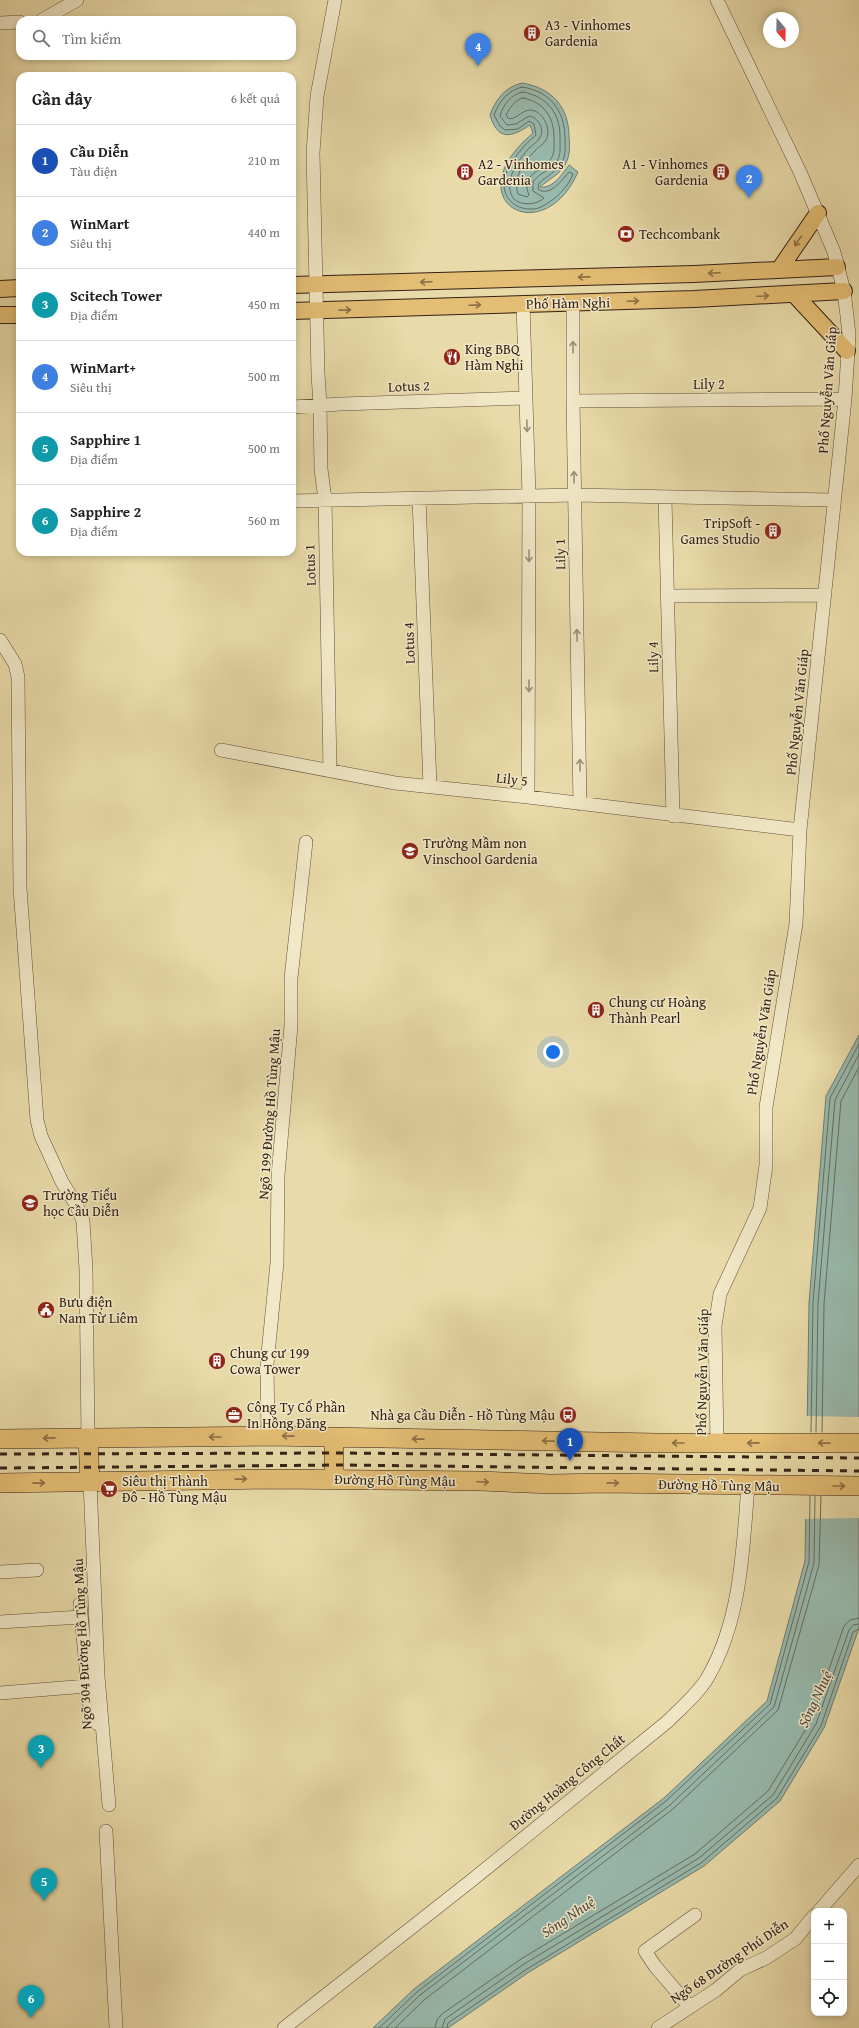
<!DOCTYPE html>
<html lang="vi">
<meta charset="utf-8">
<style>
:root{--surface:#fff;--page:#f2f2f2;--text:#202124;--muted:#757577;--line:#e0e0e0;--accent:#8f2418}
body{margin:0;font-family:"Gentium Book Plus",serif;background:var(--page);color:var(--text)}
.controls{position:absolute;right:12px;bottom:12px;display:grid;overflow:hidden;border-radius:8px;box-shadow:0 2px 6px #0003}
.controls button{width:36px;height:36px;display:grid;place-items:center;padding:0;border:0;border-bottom:1px solid var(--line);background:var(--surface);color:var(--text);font:20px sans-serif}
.compass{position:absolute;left:763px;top:12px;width:36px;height:36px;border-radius:50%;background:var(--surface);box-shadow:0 2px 6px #0003;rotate:160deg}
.you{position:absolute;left:553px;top:1052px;width:14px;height:14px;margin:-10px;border:3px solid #fff;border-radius:50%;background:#1a73e8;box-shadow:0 0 0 6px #1a73e833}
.badge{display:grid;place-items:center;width:26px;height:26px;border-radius:50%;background:var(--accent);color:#fff;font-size:13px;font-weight:700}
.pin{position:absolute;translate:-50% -33px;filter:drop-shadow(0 1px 2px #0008)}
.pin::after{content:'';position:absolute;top:21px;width:14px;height:12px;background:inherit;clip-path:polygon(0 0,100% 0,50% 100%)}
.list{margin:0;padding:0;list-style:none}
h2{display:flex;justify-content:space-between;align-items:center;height:52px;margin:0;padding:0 16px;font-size:17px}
h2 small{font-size:13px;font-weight:400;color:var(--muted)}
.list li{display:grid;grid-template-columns:26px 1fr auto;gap:12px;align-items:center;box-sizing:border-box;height:72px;padding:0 16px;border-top:1px solid var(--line)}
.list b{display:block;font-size:15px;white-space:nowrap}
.list p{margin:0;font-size:13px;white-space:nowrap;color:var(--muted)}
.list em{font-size:13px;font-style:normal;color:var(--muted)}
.icon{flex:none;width:22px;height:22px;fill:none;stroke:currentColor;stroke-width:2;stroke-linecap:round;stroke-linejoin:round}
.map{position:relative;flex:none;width:859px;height:2028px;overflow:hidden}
.search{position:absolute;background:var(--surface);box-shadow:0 2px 6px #0003;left:16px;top:16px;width:280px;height:44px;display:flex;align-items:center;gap:10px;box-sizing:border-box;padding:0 14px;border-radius:12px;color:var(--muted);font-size:15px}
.panel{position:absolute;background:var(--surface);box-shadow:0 2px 6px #0003;left:16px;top:72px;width:280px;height:484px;border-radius:12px}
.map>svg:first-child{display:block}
.water{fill:#98baae;stroke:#707c71}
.pier{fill:#e9dba9}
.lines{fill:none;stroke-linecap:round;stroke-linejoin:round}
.shore{stroke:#666d62;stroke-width:1}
.minor-casing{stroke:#614f3b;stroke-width:14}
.major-casing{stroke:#342016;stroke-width:18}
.highway-casing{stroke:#342016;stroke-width:20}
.minor{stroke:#f1e8c7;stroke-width:13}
.major{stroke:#e4be74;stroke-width:16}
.highway{stroke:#e4be74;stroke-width:19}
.rail{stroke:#342016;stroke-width:3;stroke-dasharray:7 7;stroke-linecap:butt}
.oneway{stroke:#8c6f45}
.oneway2{stroke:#9c8e77}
.labels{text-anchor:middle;stroke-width:3;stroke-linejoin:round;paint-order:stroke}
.poi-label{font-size:14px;fill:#342016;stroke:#f1e8c7;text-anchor:start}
.street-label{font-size:14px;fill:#342016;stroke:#f1e8c7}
.water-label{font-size:15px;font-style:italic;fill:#524e44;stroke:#f1e8c7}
</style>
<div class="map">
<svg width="859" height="2028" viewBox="0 0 859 2028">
<rect width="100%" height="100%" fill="#e9dba9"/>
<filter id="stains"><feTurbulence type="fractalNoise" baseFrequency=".005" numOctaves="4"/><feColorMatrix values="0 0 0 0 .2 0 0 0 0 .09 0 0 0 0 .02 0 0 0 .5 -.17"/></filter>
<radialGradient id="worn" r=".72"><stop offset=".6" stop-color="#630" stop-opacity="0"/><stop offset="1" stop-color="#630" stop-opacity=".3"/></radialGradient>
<path class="water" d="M522,83C552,88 569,107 569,137C570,147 570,156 565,165C560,174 548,180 540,187C553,189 562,174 569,165L578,172C543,252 453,200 533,133L530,125C512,137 498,142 490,115C496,99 505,87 522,83Z
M859,1035V1628L824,1728L780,1801L704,1866L529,1972L448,2028H373L414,1989L664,1798L767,1701L805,1561L809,1303L826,1096Z"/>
<path class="pier" d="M805,1416L859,1417V1518L803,1519Z"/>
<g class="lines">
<path class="shore" d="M522,87C550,91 565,111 565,138C565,146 566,155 562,162C557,171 546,177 539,183L538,189C549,198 563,179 569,172L573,174C569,184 563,191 555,198C549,202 541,209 533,209C517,210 503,200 504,182C505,171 514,158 521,150C525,144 531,140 536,135L534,124L529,121L518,129L505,130L500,126L494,115C499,102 508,90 522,87Z
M523,92C549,97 561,115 560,140C560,147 561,155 557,161C551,170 539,173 533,182V191L544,198C537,205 521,206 514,199C510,195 510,188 509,183C512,170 520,158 529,148C532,145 538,142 540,137C545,129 538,117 529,116L516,124L507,125L500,116C503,105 511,94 523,92Z
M523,98C544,102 554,117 554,138C554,144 555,151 552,157C544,172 519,173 529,195L527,197L518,194C513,178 523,162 535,151C538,147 543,145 546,140C551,131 545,115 535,111C523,106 516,122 508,118L506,115C510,108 514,100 523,98Z
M811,1432L813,1303L830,1098L859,1044
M816,1432L818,1303L835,1100L859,1054
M822,1432L824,1304L841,1101L859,1067
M379,2028L417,1992L666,1801L770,1704L809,1562L810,1496
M386,2028L420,1995L670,1805L774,1707L814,1563L815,1496
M395,2028L424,2000L673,1809L778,1710L819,1565L821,1496
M435,2028L437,2020L442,2014L521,1959L695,1854L768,1791L811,1721L844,1626L850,1620L859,1618
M442,2028L445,2019L524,1964L699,1858L773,1795L816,1724L849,1630L853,1625L859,1624
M447,2028L448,2023L527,1969L701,1863L777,1798L821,1726L853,1632L859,1629"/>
<defs>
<path id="minor" d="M42,20L77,0
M0,23L20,22
M523,303L529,496L528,797
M573,303V401L580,804
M573,401L845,399
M292,407L341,404L526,398
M419,498L430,786
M665,498L673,816
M292,501L574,495L833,500
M668,596L825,595
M0,640L15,664L18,677L20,888L37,1120L41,1136L62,1182L77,1206L83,1221L86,1269L88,1438
M221,750L395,783L528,797L800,830
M330,771L325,500L321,469L320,405L318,374L313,153L317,96L335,0
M268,1436L267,1364L277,1263L278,1175L291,1026V978L306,842
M717,1443L715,1326L720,1294L760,1208L766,1165V1107L796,924L800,830L845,399L849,335L847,316L844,291L834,252L800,172L717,0
M90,1482L98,1676L109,1805
M0,1572L37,1570
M80,1604L91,1719L102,1727
M0,1622L81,1617
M0,1693L87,1686
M106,1831L116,2028
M819,1911L859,1865
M689,2006L655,1966L645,1951L695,1915
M284,2028L472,1880L667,1722C681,1708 698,1694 708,1677C741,1620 743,1549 748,1485
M658,2028L716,1990L740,1970L766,1958L795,1939L814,1916"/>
<path id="major" d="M779,270L818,213
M292,285L694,274L837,267
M0,289L20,288
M794,294L847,351
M292,311L694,299L844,291
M0,315H20"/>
<path id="highway" d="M334,1437V1479
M88,1438L90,1482
M0,1439L268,1436L656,1443H859
M0,1483L272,1479L480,1481L551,1484L603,1483L859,1486"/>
</defs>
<use href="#minor" class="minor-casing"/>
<use href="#major" class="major-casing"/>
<use href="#highway" class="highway-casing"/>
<use href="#minor" class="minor"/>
<use href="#major" class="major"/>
<use href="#highway" class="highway"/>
<path class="rail" d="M0,1454L340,1453L859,1458
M0,1468L340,1465L859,1471"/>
</g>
<defs><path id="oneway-shaft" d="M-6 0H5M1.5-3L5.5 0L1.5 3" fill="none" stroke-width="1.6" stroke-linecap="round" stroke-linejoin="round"/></defs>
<g class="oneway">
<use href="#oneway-shaft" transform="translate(798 241) rotate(125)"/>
<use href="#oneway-shaft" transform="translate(714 273) rotate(177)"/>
<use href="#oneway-shaft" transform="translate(584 277) rotate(179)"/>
<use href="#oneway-shaft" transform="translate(426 282) rotate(178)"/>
<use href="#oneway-shaft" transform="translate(763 296) rotate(-3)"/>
<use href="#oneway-shaft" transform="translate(633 301) rotate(-2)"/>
<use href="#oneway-shaft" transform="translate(475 305) rotate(-2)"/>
<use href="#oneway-shaft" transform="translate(345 310) rotate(-1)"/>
<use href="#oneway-shaft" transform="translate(288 1436) rotate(-179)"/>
<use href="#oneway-shaft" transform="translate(215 1437) rotate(180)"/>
<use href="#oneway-shaft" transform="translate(49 1438) rotate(179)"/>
<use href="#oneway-shaft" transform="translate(418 1439) rotate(-179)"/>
<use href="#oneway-shaft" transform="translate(548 1441) rotate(-179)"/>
<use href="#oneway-shaft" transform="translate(678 1443) rotate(-180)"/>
<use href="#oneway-shaft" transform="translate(753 1443) rotate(179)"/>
<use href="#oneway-shaft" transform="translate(824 1443) rotate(-179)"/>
<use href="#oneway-shaft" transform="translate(241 1479) rotate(-1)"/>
<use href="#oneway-shaft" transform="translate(483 1482) rotate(2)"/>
<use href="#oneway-shaft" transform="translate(39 1483) rotate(-1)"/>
<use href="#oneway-shaft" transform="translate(613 1483) rotate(1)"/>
<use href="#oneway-shaft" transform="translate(839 1486)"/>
</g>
<g class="oneway2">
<use href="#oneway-shaft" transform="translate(573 347) rotate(-90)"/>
<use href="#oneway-shaft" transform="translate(527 426) rotate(89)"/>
<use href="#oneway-shaft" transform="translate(574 477) rotate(-91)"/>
<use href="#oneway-shaft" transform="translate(529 556) rotate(90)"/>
<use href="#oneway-shaft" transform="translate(577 635) rotate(-91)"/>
<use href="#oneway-shaft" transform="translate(529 686) rotate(90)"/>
<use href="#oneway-shaft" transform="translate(580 765) rotate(-91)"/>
</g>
<defs>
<symbol id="building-disc" viewBox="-11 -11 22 22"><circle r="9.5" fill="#8f2418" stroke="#f1e8c7"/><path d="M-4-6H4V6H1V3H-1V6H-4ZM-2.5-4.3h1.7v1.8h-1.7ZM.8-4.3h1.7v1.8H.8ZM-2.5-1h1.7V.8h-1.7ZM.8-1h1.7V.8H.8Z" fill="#fff"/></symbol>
<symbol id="bank-disc" viewBox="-11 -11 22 22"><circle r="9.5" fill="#8f2418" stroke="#f1e8c7"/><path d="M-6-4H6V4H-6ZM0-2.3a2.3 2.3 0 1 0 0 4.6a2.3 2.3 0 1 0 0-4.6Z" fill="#fff"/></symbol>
<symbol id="restaurant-disc" viewBox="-11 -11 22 22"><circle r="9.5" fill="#8f2418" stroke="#f1e8c7"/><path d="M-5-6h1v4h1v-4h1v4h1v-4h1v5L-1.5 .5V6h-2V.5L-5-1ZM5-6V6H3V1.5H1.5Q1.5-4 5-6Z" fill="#fff"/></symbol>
<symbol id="school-disc" viewBox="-11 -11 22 22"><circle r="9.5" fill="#8f2418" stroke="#f1e8c7"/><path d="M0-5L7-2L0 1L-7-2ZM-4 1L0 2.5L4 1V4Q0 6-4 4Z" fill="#fff"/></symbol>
<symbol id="civic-disc" viewBox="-11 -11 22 22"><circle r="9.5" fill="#8f2418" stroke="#f1e8c7"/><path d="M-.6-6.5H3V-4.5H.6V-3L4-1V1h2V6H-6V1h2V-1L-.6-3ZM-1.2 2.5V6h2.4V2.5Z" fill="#fff"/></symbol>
<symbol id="office-disc" viewBox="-11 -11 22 22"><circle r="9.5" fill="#8f2418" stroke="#f1e8c7"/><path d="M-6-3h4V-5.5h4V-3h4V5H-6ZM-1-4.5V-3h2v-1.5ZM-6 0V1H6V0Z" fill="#fff"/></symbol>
<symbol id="bus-disc" viewBox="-11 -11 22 22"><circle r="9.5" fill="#8f2418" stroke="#f1e8c7"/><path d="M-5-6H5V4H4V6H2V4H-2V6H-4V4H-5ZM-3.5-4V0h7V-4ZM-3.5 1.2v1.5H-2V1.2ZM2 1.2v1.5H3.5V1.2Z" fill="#fff"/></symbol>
<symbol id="supermarket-disc" viewBox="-11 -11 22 22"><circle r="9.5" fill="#8f2418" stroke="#f1e8c7"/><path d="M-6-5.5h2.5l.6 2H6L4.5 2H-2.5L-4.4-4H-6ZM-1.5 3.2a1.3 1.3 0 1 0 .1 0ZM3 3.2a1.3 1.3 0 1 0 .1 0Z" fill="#fff"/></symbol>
</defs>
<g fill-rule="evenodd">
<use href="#building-disc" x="522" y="23" width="20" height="20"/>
<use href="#building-disc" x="455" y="162" width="20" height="20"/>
<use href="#building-disc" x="711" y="162" width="20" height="20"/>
<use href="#bank-disc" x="616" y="224" width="20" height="20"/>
<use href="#restaurant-disc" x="442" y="347" width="20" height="20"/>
<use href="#building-disc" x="763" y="521" width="20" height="20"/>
<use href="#school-disc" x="400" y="841" width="20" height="20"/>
<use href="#building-disc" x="586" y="1000" width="20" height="20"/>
<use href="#school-disc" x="20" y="1193" width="20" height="20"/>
<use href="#civic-disc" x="36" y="1300" width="20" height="20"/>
<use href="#building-disc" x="207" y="1351" width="20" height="20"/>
<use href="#office-disc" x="224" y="1405" width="20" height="20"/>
<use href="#bus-disc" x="558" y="1405" width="20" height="20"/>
<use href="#supermarket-disc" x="99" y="1479" width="20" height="20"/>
</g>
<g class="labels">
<g class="poi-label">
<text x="545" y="30">A3 - Vinhomes<tspan x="545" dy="16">Gardenia</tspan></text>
<text x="478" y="169">A2 - Vinhomes<tspan x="478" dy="16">Gardenia</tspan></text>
<text x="708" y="169" text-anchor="end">A1 - Vinhomes<tspan x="708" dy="16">Gardenia</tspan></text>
<text x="639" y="239">Techcombank</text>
<text x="465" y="354">King BBQ<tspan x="465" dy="16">Hàm Nghi</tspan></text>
<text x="760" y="528" text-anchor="end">TripSoft -<tspan x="760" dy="16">Games Studio</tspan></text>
<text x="423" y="848">Trường Mầm non<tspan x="423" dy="16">Vinschool Gardenia</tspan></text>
<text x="609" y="1007">Chung cư Hoàng<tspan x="609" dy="16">Thành Pearl</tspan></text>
<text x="43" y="1200">Trường Tiểu<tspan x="43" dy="16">học Cầu Diễn</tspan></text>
<text x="59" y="1307">Bưu điện<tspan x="59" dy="16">Nam Từ Liêm</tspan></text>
<text x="230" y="1358">Chung cư 199<tspan x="230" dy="16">Cowa Tower</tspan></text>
<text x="247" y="1412">Công Ty Cổ Phần<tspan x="247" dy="16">In Hồng Đăng</tspan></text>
<text x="555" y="1420" text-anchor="end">Nhà ga Cầu Diễn - Hồ Tùng Mậu</text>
<text x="122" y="1486">Siêu thị Thành<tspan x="122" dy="16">Đô - Hồ Tùng Mậu</tspan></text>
</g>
<g class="street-label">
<text transform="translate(568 303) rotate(-1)" y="5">Phố Hàm Nghi</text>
<text x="709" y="389">Lily 2</text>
<text transform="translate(409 386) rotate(-2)" y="5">Lotus 2</text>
<text transform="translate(827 390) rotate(-86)" y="5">Phố Nguyễn Văn Giáp</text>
<text transform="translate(560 554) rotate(-91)" y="5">Lily 1</text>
<text transform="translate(310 565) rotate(-92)" y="5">Lotus 1</text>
<text transform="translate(409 643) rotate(-92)" y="5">Lotus 4</text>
<text transform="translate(653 657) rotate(-91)" y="5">Lily 4</text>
<text transform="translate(797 712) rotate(-84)" y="5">Phố Nguyễn Văn Giáp</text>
<text transform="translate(512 779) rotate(6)" y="5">Lily 5</text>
<text transform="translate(761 1032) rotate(-81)" y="5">Phố Nguyễn Văn Giáp</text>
<text transform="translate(269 1114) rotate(-86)" y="5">Ngõ 199 Đường Hồ Tùng Mậu</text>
<text transform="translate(702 1372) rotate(-89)" y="5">Phố Nguyễn Văn Giáp</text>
<text transform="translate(395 1480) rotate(1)" y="5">Đường Hồ Tùng Mậu</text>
<text transform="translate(719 1485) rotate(1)" y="5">Đường Hồ Tùng Mậu</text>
<text transform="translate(82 1644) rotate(-93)" y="5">Ngõ 304 Đường Hồ Tùng Mậu</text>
<text transform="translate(567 1782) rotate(-39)" y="5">Đường Hoàng Công Chất</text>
<text transform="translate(729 1961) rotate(-34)" y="5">Ngõ 68 Đường Phú Diễn</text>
</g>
<g class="water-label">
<text transform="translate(815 1699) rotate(-65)" y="5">Sông Nhuệ</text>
<text transform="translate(568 1917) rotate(-34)" y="5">Sông Nhuệ</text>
</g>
</g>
<rect width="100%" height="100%" filter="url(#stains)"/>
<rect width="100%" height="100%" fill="url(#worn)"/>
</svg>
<div class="controls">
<button>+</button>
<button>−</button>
<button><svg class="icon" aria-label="locate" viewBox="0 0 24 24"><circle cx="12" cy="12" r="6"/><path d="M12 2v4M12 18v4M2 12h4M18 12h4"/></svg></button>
</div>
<svg class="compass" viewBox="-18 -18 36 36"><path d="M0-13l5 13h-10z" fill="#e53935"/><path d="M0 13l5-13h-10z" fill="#757577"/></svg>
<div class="you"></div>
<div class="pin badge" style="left:570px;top:1461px;background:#1a4fb4">1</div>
<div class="pin badge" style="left:749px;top:198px;background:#3f7fe0">2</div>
<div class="pin badge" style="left:41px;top:1768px;background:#0f9aa8">3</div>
<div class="pin badge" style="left:478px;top:66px;background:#3f7fe0">4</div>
<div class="pin badge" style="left:44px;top:1901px;background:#0f9aa8">5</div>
<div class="pin badge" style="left:31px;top:2018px;background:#0f9aa8">6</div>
<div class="search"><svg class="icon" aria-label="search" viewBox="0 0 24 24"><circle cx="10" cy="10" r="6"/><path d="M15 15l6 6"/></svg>Tìm kiếm</div>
<section class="panel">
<h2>Gần đây<small>6 kết quả</small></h2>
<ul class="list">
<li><span class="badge" style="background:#1a4fb4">1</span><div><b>Cầu Diễn</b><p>Tàu điện</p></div><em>210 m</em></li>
<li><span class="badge" style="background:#3f7fe0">2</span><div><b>WinMart</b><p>Siêu thị</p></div><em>440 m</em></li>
<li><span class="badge" style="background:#0f9aa8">3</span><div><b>Scitech Tower</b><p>Địa điểm</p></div><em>450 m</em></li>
<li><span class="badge" style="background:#3f7fe0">4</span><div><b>WinMart+</b><p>Siêu thị</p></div><em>500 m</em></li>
<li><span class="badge" style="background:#0f9aa8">5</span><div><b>Sapphire 1</b><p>Địa điểm</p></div><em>500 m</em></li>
<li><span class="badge" style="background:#0f9aa8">6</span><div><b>Sapphire 2</b><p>Địa điểm</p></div><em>560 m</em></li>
</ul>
</section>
</div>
